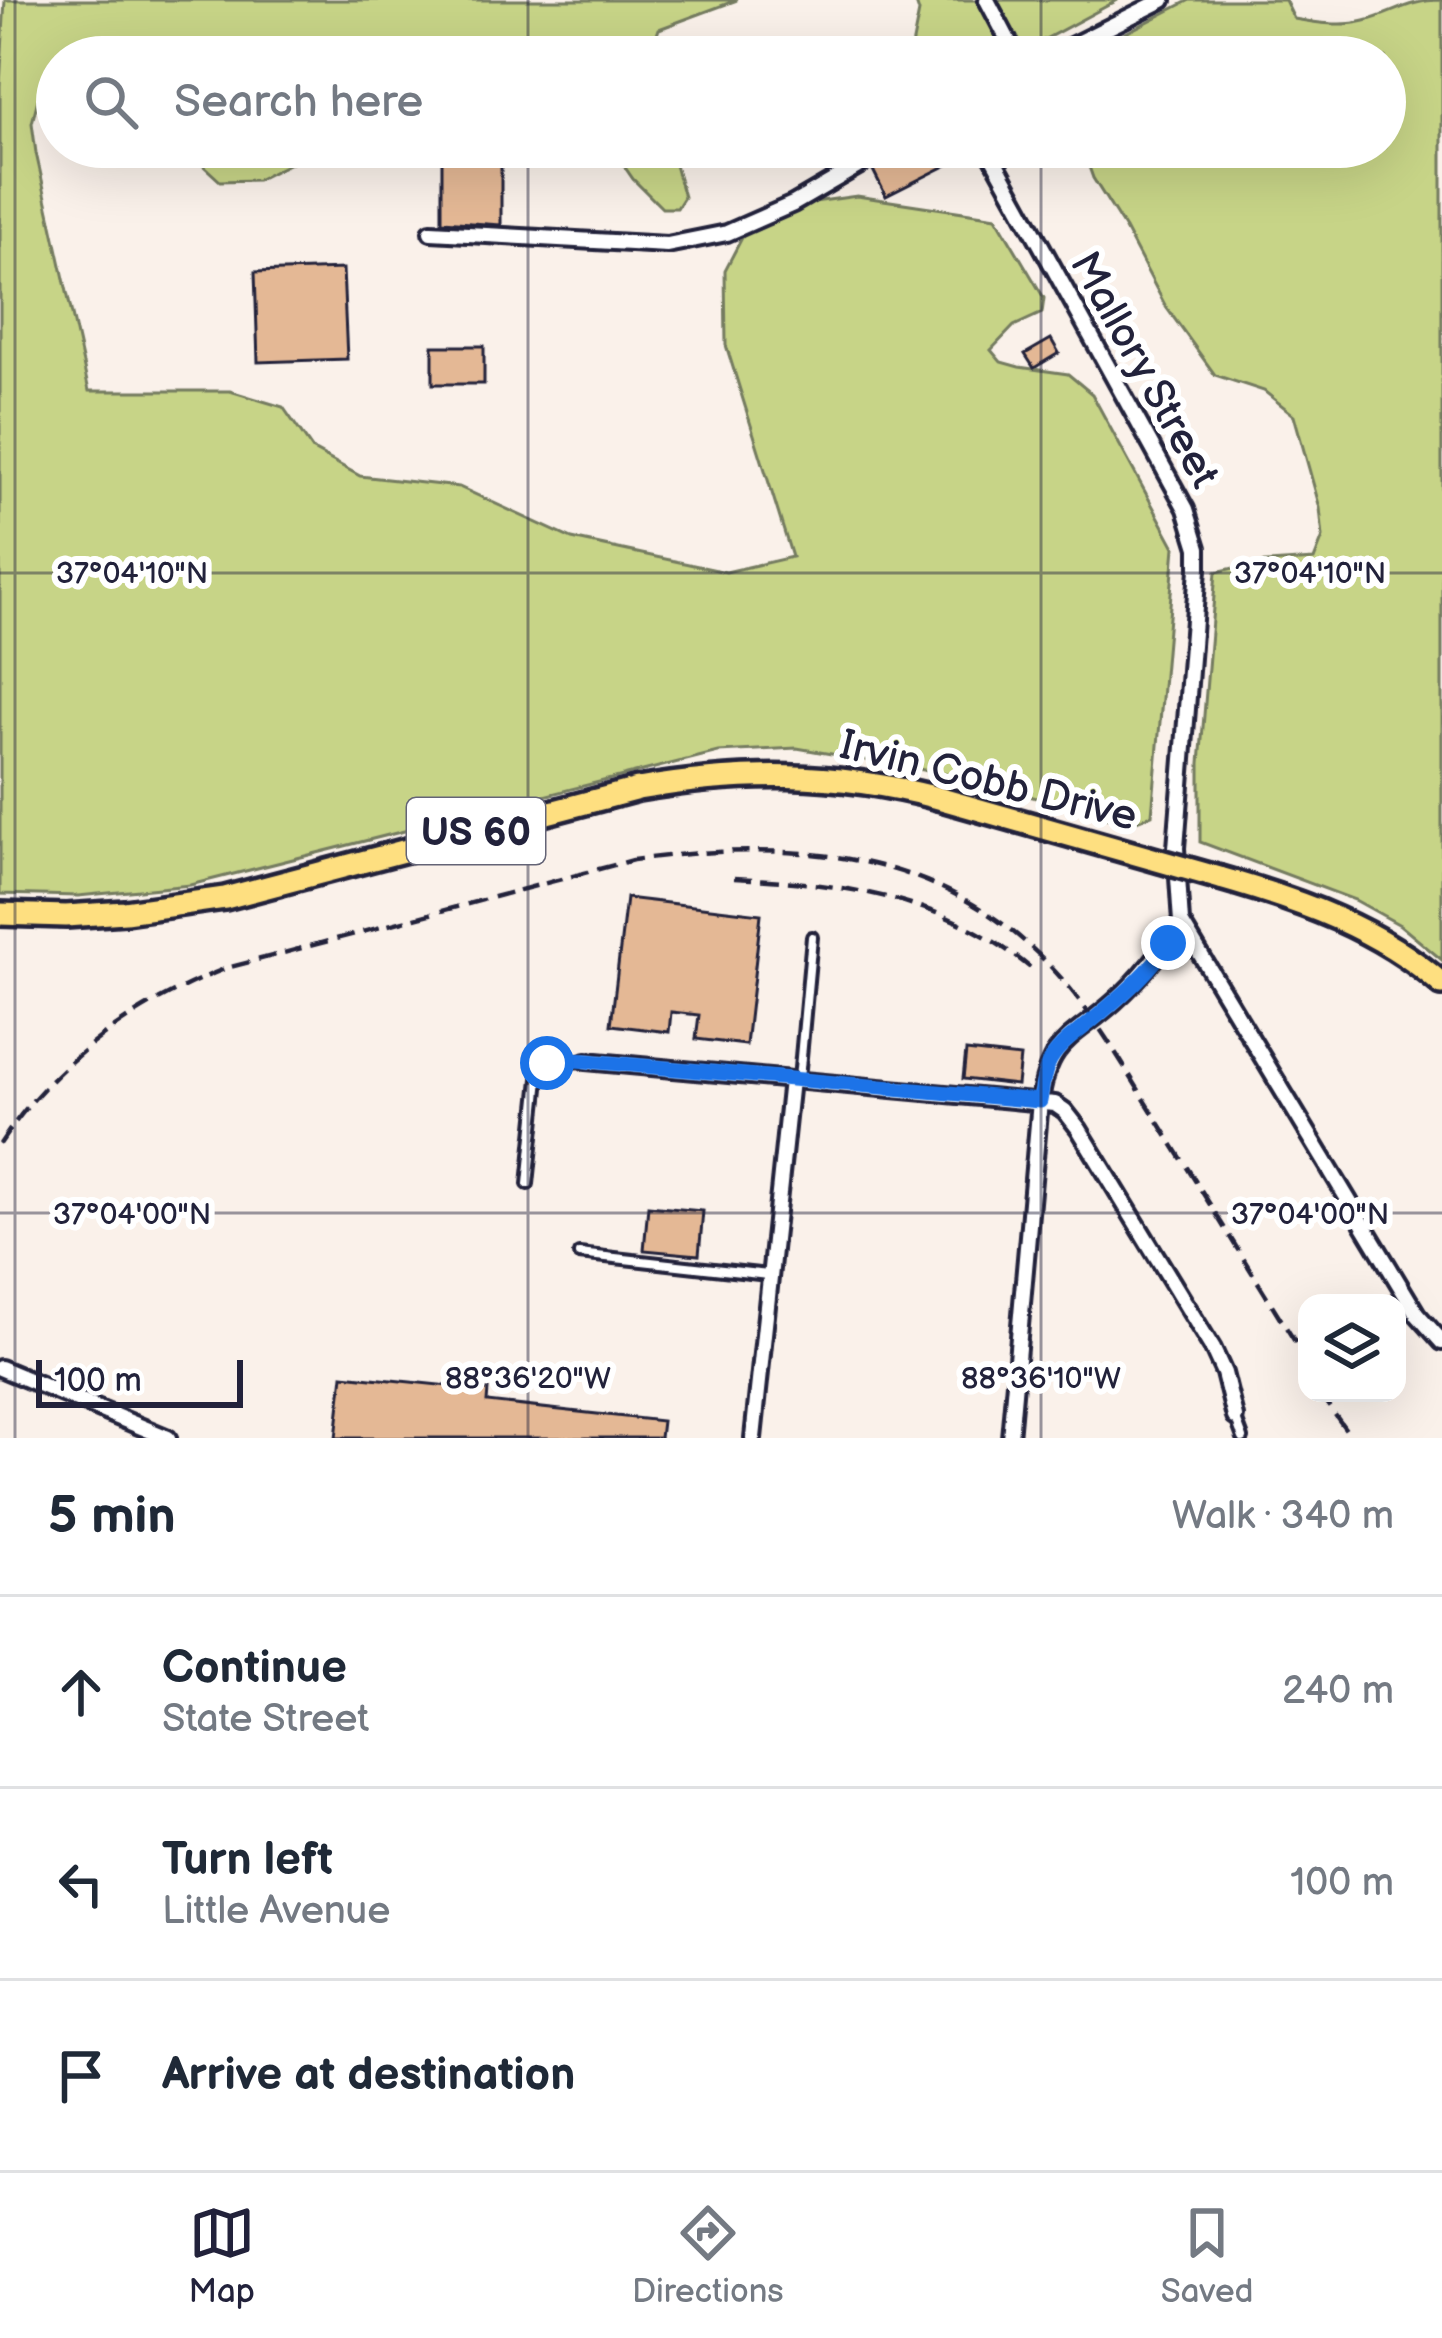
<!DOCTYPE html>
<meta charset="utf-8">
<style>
:root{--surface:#fff;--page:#f2f2f3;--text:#1f2937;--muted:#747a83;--line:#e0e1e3;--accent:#22223b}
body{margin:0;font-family:"Balsamiq Sans",sans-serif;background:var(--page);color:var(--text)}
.controls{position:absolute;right:36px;bottom:36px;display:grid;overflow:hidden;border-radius:24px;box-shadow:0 12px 48px #0002}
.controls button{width:108px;height:108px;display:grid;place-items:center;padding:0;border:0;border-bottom:3px solid var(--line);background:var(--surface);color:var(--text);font:60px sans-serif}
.scale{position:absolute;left:36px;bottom:30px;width:207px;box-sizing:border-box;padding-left:12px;border:6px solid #22223b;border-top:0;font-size:33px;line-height:42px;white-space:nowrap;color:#22223b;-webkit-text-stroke:9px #fff;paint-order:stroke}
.stop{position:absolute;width:36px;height:36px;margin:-27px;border:9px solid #1a73e8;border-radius:50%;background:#fff}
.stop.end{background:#1a73e8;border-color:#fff;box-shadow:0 3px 12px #0008}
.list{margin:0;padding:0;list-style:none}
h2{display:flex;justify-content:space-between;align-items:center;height:156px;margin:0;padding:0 48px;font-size:51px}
h2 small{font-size:39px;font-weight:400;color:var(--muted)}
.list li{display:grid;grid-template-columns:78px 1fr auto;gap:36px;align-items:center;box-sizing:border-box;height:192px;padding:0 48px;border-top:3px solid var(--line)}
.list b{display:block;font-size:45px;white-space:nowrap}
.list p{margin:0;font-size:39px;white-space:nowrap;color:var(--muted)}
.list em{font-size:39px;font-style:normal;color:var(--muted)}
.icon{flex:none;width:66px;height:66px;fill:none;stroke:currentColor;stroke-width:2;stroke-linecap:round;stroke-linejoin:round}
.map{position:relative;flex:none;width:1442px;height:1438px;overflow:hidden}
.search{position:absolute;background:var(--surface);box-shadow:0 12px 48px #0002;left:36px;right:36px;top:36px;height:132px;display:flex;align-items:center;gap:30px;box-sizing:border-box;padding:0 42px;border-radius:66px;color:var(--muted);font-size:45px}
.sheet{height:732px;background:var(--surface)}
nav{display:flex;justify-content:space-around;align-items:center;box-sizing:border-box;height:168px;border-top:3px solid var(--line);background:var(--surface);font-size:33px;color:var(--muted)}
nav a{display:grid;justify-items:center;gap:6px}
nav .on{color:var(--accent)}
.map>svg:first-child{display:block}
.green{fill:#c7d487;stroke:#747b61;stroke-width:3}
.building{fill:#e4b895;stroke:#22223b;stroke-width:3}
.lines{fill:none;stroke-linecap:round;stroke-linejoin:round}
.lane-casing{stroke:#22223b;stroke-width:16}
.street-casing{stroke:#22223b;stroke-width:22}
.primary-casing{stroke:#22223b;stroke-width:30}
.lane{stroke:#fff;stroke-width:8}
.street{stroke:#fff;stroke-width:14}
.primary{stroke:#fedf80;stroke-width:21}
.rail{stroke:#22223b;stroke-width:4.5;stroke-dasharray:18 9;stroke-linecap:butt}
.primary-bridge-casing{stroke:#22223b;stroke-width:30;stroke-linecap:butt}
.primary-bridge{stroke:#fedf80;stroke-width:21}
.route{stroke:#1a73e8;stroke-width:15}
.ticks{fill:none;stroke:#22223b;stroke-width:3;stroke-opacity:0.45}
.labels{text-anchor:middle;stroke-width:12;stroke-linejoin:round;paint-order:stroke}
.shield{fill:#fff;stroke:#646476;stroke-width:3}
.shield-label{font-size:39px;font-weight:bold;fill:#22223b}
.street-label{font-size:42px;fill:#22223b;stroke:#fff}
.ticks-label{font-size:30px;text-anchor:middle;fill:#22223b;stroke:#fff;stroke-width:12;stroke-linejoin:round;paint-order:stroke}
</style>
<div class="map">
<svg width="1442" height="1438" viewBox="0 0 1442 1438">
<rect width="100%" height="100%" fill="#faf1ea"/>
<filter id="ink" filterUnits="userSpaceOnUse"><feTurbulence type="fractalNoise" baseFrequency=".00833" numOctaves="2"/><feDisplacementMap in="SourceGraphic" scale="24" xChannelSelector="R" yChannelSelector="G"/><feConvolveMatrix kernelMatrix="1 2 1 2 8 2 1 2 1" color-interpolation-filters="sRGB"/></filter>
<g filter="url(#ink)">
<path class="green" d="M5,0H737L659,29L649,57H93L87,54L57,57L41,87L32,123L36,153L89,391H230L283,407L313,450L360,476L459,487L572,539L726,572L792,557L726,345L725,270L746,230L814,202L857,196L996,217L1044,298L1042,313L1014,326L991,350L1001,362L1019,367L1068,374L1092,394L1175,547L1152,815L1129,824L958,776L797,748L718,752L190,885L78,896L0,894V86Z
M915,0H1118L1021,52L1005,57H910L919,12Z
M1190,0H1285L1294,19C1317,23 1342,27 1365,21C1395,13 1408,0 1442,0V960L1400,925L1355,900L1200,842V763L1216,572L1252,564L1314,560L1323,537L1320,508L1294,415L1264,391L1215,375L1166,307L1125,229L1093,178L1082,147H1385V57H1079Z
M183,147H322L257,180L220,181Z
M611,147H670L684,197L677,208H662L633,179Z"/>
<path class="building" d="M442,147H501V225L442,221Z
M914,147H955L961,158L886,196L873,170Z
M343,269L347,359L258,362L255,272Z
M1051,339L1059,353L1034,368L1025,354Z
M433,346H484V384H433Z
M626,898L761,914L746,1045L696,1039L699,1015L671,1012L669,1032L611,1025Z
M966,1051L1020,1057L1017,1085L963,1079Z
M648,1206L703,1211L699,1255L644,1250Z
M343,1375L488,1390L487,1402L662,1421L660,1438H336Z"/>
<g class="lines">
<defs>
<path id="lane" d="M799,1079L812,937
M528,1184L540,1069L547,1063L586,1061
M579,1254L768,1275
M1236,1419L1243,1438"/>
<path id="street" d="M987,0L1017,57
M1049,57L1163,0
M987,147L1186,509L1198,548V569L1176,848L1181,922L1417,1314L1442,1342
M431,232L667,245L727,233L793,204L891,147
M586,1061L1055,1104L1065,1111L1079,1129L1213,1349L1224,1373L1235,1417
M0,1368L168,1438
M753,1438L791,1080
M1010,1438L1040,1101C1049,1038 1073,1039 1115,1001C1143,976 1160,952 1181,922"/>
<path id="primary" d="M1220,878C1301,901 1378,928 1442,984
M0,914L66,916L125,912L225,898L638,789C743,771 835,771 938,798"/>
</defs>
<use href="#lane" class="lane-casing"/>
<use href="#street" class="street-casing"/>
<use href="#primary" class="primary-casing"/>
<use href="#lane" class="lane"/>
<use href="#street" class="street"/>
<use href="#primary" class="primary"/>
<path class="rail" d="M734,878C843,883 946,897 1033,970
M0,1144C55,1060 135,1004 227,968L633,860C798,838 953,849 1067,985C1102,1027 1129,1075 1158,1121C1208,1201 1257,1281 1307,1361
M1319,1393L1352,1438"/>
<defs>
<path id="primary-bridge" d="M938,798L1220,878"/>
</defs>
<use href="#primary-bridge" class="primary-bridge-casing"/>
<use href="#primary-bridge" class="primary-bridge"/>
</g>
</g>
<g class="lines" filter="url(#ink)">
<path class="route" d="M547,1063L576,1060L1040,1101C1042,1089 1043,1076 1048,1064C1057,1046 1073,1036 1088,1024C1116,1000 1149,975 1168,943"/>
</g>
<path class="ticks" d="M15,0V1438M528,0V57M1041,0V57M528,147V1438M1041,147V1438M0,573H1442M0,1213H1442"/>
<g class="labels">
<rect class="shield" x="407" y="798" width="138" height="66" rx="9"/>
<g class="shield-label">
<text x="476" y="845">US 60</text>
</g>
<g class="street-label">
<text transform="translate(1146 369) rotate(61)" y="15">Mallory Street</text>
<text transform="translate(989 779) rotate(14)" y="15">Irvin Cobb Drive</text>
</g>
</g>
<g class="ticks-label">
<text x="132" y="583">37°04'10"N</text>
<text x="1310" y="583">37°04'10"N</text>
<text x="132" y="1224">37°04'00"N</text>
<text x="1310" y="1224">37°04'00"N</text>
<text x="528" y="1388">88°36'20"W</text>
<text x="1041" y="1388">88°36'10"W</text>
</g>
</svg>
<div class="controls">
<button><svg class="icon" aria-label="layers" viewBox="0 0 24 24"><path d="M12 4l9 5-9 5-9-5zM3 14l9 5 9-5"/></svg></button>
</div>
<div class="scale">100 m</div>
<div class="stop" style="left:547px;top:1063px"></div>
<div class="stop end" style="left:1168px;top:943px"></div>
<div class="search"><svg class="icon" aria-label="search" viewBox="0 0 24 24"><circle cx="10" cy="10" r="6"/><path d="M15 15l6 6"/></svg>Search here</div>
</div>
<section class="sheet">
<h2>5 min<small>Walk · 340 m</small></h2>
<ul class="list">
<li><svg class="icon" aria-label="ahead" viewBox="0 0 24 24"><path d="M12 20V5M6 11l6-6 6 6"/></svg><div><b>Continue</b><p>State Street</p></div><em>240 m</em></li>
<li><svg class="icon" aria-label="left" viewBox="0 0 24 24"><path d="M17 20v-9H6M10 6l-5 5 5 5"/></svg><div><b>Turn left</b><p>Little Avenue</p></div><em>100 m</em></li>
<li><svg class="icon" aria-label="arrive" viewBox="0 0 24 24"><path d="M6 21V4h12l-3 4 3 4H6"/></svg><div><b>Arrive at destination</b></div></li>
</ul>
</section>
<nav>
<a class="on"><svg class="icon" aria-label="map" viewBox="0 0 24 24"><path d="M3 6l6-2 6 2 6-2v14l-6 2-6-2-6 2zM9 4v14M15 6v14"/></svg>Map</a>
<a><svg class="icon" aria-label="directions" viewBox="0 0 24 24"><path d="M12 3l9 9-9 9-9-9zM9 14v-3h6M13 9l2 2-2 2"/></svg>Directions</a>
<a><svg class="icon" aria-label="saved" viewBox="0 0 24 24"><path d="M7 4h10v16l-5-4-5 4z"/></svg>Saved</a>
</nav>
